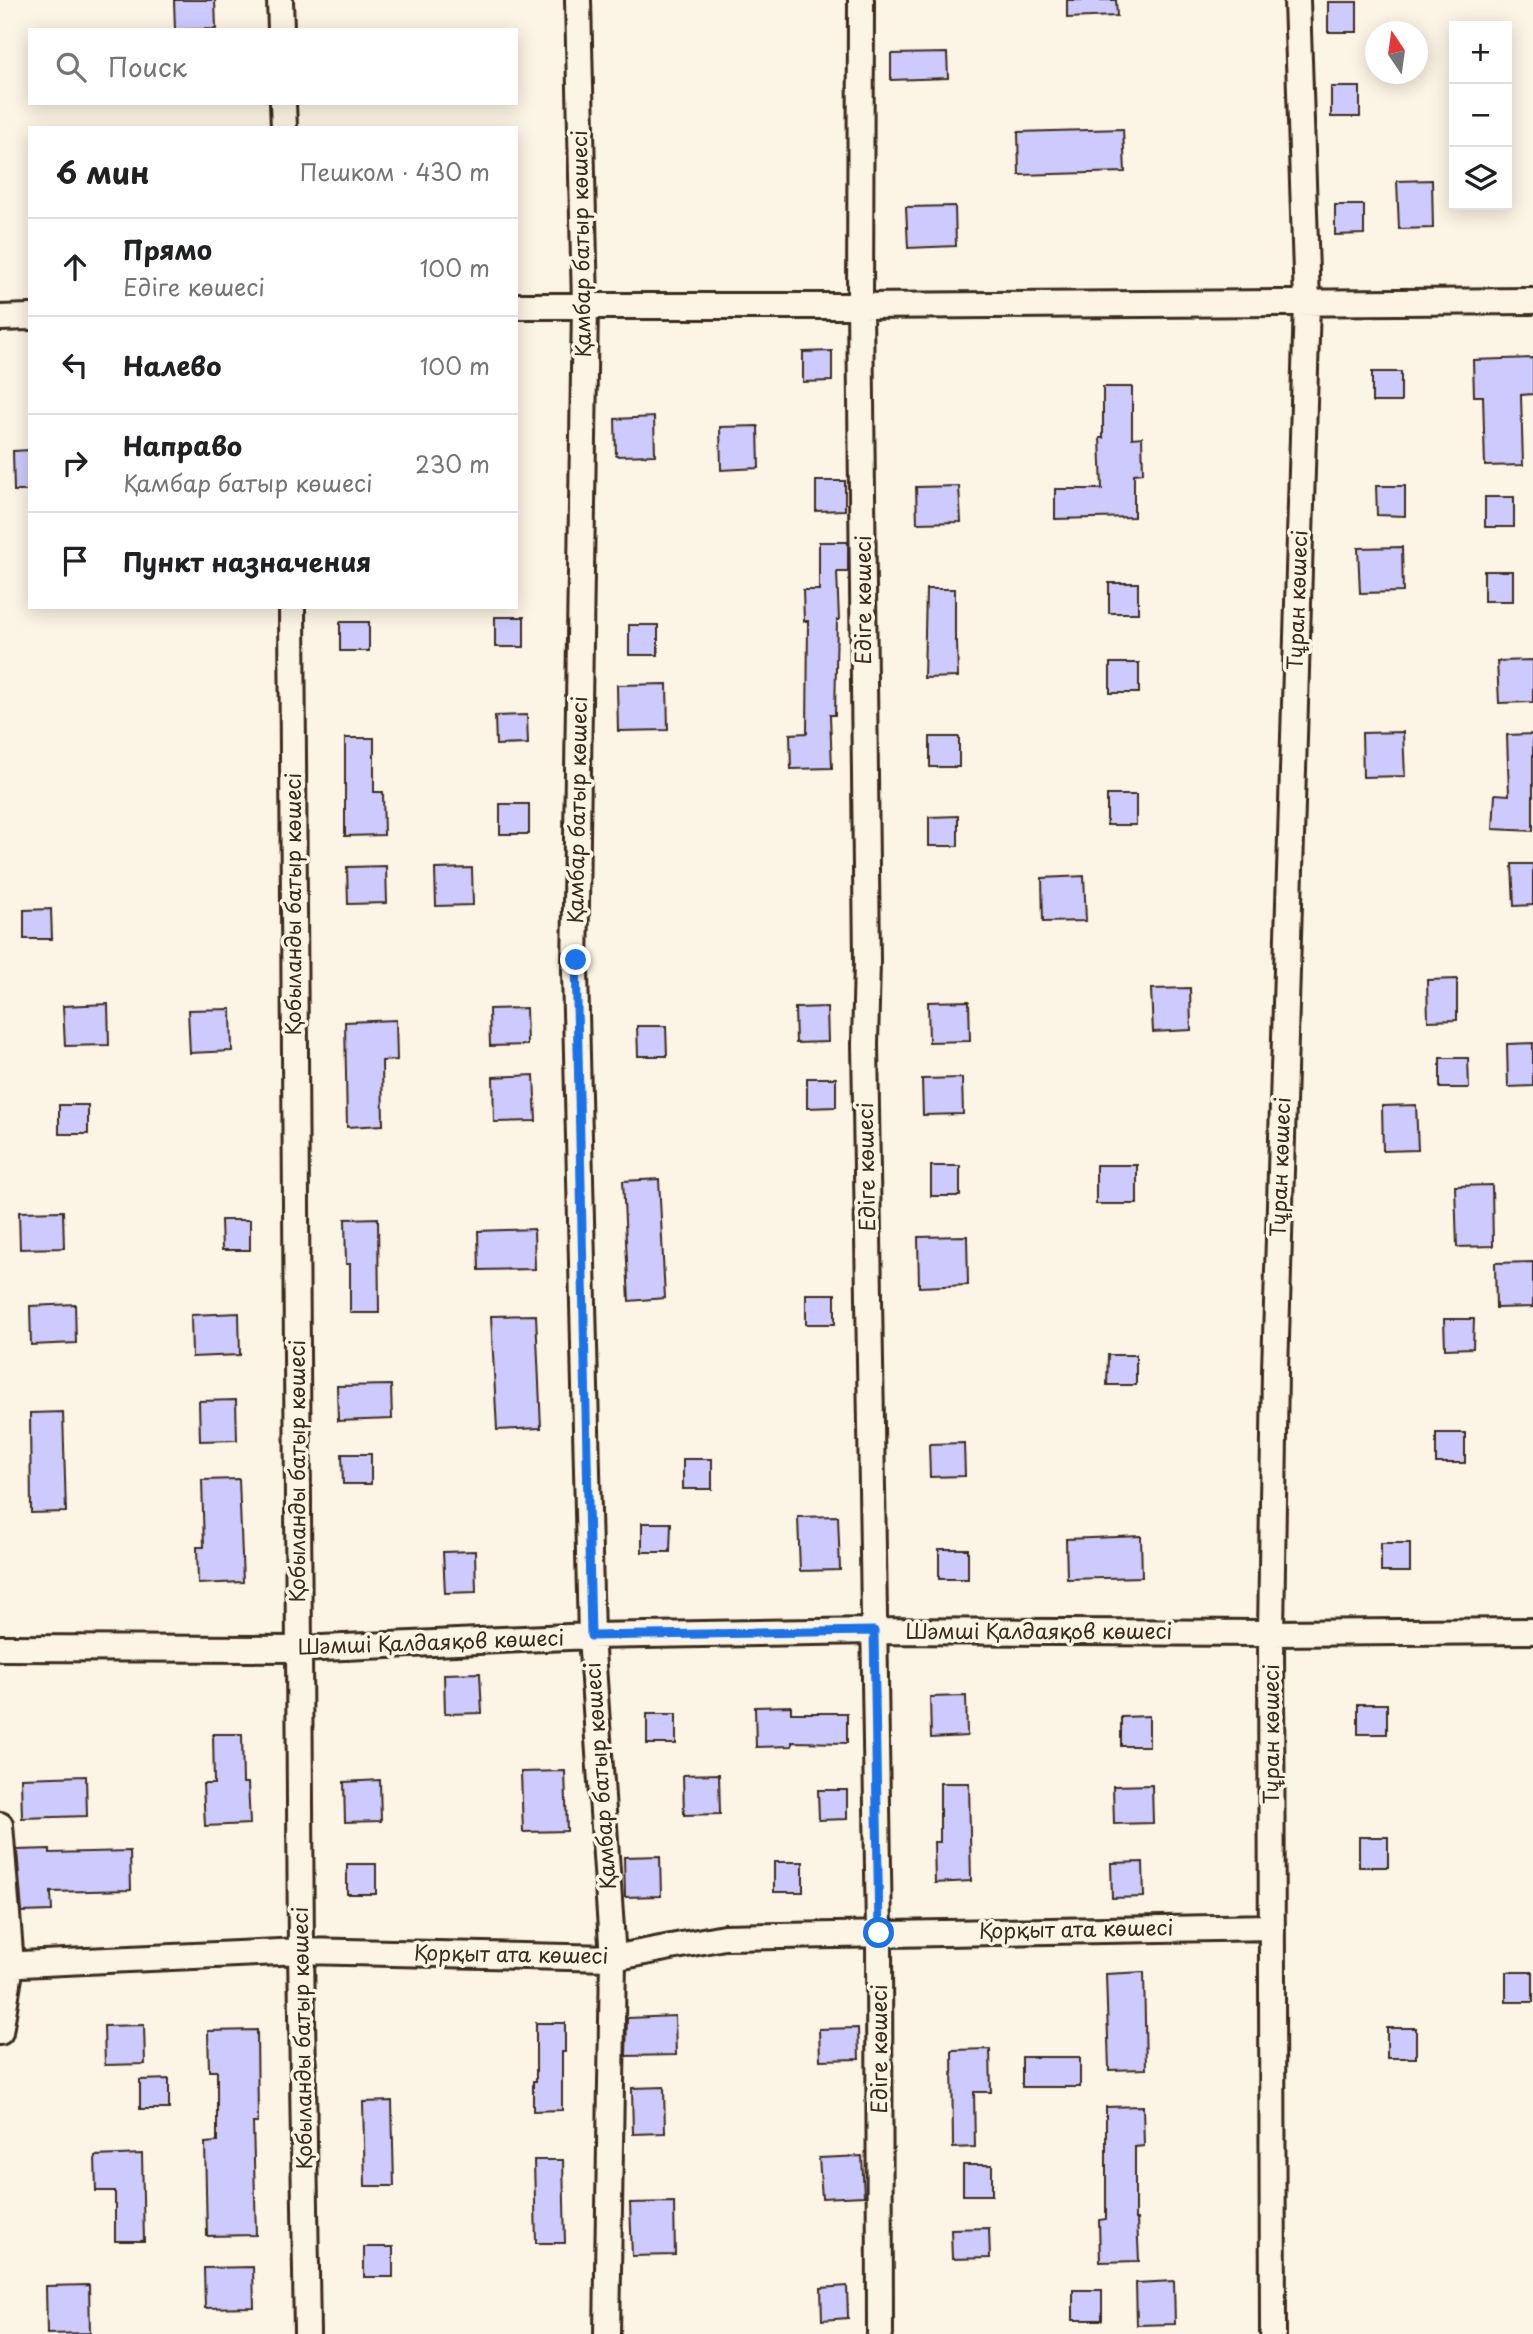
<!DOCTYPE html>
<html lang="ru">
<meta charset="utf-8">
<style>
:root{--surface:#fff;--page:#f2f2f2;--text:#202124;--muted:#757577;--line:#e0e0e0}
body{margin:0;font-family:"Playpen Sans",sans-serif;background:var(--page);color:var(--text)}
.controls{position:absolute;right:21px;top:21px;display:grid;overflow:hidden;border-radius:0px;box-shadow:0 4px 18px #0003}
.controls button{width:63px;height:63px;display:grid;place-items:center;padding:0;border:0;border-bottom:2px solid var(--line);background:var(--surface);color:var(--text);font:35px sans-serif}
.compass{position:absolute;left:1365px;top:21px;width:63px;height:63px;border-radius:50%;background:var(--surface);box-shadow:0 4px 18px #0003;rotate:347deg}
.stop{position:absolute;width:21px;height:21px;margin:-16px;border:5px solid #1a73e8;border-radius:50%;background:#fff}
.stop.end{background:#1a73e8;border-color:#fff;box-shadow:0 2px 7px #0008}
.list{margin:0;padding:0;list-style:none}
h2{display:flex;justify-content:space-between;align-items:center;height:91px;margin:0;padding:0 28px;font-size:30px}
h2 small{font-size:23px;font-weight:400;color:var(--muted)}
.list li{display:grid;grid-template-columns:46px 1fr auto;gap:21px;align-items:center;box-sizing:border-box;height:98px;padding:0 28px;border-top:2px solid var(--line)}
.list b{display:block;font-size:26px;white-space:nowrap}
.list p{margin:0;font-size:23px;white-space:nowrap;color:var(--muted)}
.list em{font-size:23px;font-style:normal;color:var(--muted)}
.icon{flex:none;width:38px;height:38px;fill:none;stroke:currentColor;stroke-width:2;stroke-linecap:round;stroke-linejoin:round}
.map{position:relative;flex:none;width:1533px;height:2334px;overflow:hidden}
.search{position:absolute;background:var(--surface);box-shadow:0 4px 18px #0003;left:28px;top:28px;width:490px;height:77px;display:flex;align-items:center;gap:18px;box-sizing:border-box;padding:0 24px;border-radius:0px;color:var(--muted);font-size:26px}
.panel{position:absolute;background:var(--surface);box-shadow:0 4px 18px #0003;left:28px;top:126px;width:490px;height:483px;border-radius:0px}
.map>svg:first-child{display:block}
.building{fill:#cdcafd;stroke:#3b2a1e;stroke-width:2}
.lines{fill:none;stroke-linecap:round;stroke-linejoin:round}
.minor-casing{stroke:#3b2a1e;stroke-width:30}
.minor{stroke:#fcf5e5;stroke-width:24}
.route{stroke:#1a73e8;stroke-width:9}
.labels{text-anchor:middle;stroke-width:7;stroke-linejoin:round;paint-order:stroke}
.street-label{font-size:21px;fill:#3b2a1e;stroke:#fcf5e5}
</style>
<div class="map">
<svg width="1533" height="2334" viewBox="0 0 1533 2334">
<rect width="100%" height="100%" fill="#fcf5e5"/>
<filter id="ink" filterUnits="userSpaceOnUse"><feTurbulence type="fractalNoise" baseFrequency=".0143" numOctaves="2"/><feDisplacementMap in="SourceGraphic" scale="14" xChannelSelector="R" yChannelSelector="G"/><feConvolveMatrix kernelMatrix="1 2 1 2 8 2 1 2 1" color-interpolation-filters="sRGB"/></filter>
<g filter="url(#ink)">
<path class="building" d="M174,0H215L216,29L175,30Z
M1067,0H1116L1117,16L1067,18Z
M1328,2H1357V32H1328Z
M947,53L948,78L891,80V54Z
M1331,87H1360V117H1331Z
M1123,129L1125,172L1019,175L1018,132Z
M1432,180L1433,228L1399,229L1397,181Z
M1335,205H1364V234L1335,235Z
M955,206L956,246L908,248L906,207Z
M832,351V381L803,382V352Z
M1533,358V394L1521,395L1523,465L1485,466L1483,396H1474L1473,360Z
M1372,372H1401V402H1372Z
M1103,387H1132V438L1142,437L1143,473L1134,474V517L1055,519V489H1102L1100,438H1103Z
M654,417L655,455L616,456L615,419Z
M758,426L759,468L721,470L720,427Z
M30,450V491H14L13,451Z
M816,481H845V510L816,511Z
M959,486L961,522L917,523L916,487Z
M1376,486H1405V516L1377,515Z
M1485,497H1514V527H1485Z
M819,542H848V572H837L839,620H837L835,715H830L832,768L791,769L790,734L807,733L808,621H804L803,590H819Z
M1402,547L1403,592L1360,593L1358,548Z
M1484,571H1513V601H1484Z
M1109,583H1138V613H1109Z
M926,589H955V641H957L958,677L924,678Z
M495,617H524V647H495Z
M340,622H369V651H340Z
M629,625H658V655H629Z
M1533,660V702L1499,703L1497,661Z
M1110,663H1139V693H1110Z
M667,684L668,730L618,731L617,685Z
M527,715L528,744L496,745L495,716Z
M1403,732L1405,776L1363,777L1362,733Z
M1533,734V831L1493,829L1495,794L1509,795L1507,735Z
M930,737H959V767H930Z
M345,738H374V792H383L384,835L345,836Z
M1107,795H1136V825H1107Z
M500,804H529V834H500Z
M958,816V846H929V817Z
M1512,864H1533V905L1514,906Z
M386,866L387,903L348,904L347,867Z
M472,868L473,905L436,906L435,869Z
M1084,876L1086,921L1043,922L1042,878Z
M51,909L52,939H24V910Z
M1457,979V1020L1428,1021L1427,980Z
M1190,988L1191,1030L1153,1032L1151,989Z
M969,1001L970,1041L929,1042L928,1002Z
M108,1004L109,1045L65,1046L63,1006Z
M827,1007L828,1042L796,1043L795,1008Z
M526,1008L527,1045L490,1046L489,1009Z
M231,1009L232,1051L190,1053L188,1010Z
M396,1020L397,1060L382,1061L383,1125L347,1127L345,1022Z
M637,1026H666L667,1056H638Z
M1533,1043V1086L1508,1087L1507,1044Z
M1440,1058H1468L1469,1088H1440Z
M534,1075L536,1121L494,1122L493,1077Z
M807,1078H836V1107L807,1108Z
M962,1078L963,1114L923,1115L922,1079Z
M59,1105H88V1134H59Z
M1416,1105L1418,1150L1383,1151L1382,1106Z
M1096,1165H1137V1204H1096Z
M931,1166H960V1196H931Z
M659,1179L665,1298L629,1301L623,1181Z
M1492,1185L1493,1246L1457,1247L1455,1186Z
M63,1211L64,1248L20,1249L19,1212Z
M378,1218L379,1313H350V1264H346L345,1219Z
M221,1220H250V1250H222Z
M534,1229L535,1269L479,1270L478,1231Z
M967,1236L968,1285L919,1287L918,1237Z
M1533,1262V1307L1496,1308L1495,1263Z
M806,1294H835V1324H806Z
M75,1304L76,1343L31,1345L30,1306Z
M239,1313L240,1355L192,1357L191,1315Z
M536,1315L541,1428L497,1430L491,1316Z
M1444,1319H1474L1473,1348L1445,1349Z
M1108,1355H1136V1385H1107Z
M391,1385L392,1419L338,1421L337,1386Z
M236,1400L237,1440L200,1441L199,1401Z
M63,1412L66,1512L31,1513L30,1413Z
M1436,1433H1465V1463H1436Z
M964,1443L965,1476L930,1477L929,1444Z
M342,1454H371V1484H343Z
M683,1459H712V1489H683Z
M239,1479L243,1582L198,1584L197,1547H204L202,1480Z
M838,1516L840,1570L800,1571L798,1517Z
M642,1523H671L670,1552H642Z
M1141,1536L1142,1577L1067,1579L1066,1539Z
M1381,1543H1410V1572H1381Z
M939,1549H968V1579H939Z
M475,1551L476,1592L445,1593L443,1552Z
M480,1673L482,1713L445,1714L444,1674Z
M966,1696L967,1736L931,1738L930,1697Z
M1358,1704H1387V1734H1358Z
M791,1706V1713H847V1743L792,1742V1746L756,1747L755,1707Z
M647,1714H676V1744H647Z
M1149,1716V1746H1121V1717Z
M213,1734H242L243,1783H248L250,1824L205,1826L203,1784H214Z
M565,1771L567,1831L523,1832L521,1772Z
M719,1774L720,1814L684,1815L683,1775Z
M86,1776L87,1816L22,1818L21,1778Z
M380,1780L381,1821L345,1822L344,1782Z
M940,1783H969L971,1881L935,1883L934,1842H940Z
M1152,1785L1153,1823L1114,1824L1113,1786Z
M818,1790H847V1819L819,1820Z
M1359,1837H1388V1867H1359Z
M50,1849V1853L130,1851L131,1890L51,1892L52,1911L22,1912L17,1850Z
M660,1856L661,1896L625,1897L624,1857Z
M774,1862H803V1892H774Z
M1143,1862L1144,1897L1112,1898L1111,1863Z
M347,1864H376V1894H347Z
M1144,1972L1146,2069L1109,2070L1106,1974Z
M1506,1972H1533V2002H1506Z
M675,2016L676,2055L626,2056L627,2018Z
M536,2023H565V2052H562V2110L533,2111V2081H536Z
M144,2025L145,2064L105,2065L104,2026Z
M858,2028L859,2059L820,2060L819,2029Z
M1387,2028H1416V2058H1387Z
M257,2030L258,2123H253L256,2235L207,2236L205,2143L217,2142V2071H209L208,2031Z
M990,2049L991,2092H974L975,2147L953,2148L952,2050Z
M1022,2057H1080V2087H1022Z
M169,2079V2109H140V2080Z
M664,2087L665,2133L633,2134L632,2088Z
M392,2101L394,2186H365L363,2102Z
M1143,2106L1144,2146L1135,2147V2219H1137L1139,2261L1100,2262L1099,2220L1106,2219V2107Z
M142,2154L144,2241H115V2191H96L95,2156Z
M862,2156L864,2196L822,2198L819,2158Z
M534,2160H563L565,2243H536Z
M963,2165H992V2195H963Z
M674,2202L675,2255L632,2256L630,2203Z
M989,2228L990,2258L952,2259L951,2229Z
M364,2247H393V2277H364Z
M253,2267L254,2307L205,2308L204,2268Z
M1174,2281L1175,2324L1137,2325L1136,2283Z
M89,2285L90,2333L47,2334L46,2286Z
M847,2286L848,2318L822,2320L821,2288Z
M1073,2290H1102V2320H1073Z"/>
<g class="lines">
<defs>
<path id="minor" d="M280,0L281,30
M578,0L585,305L575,971L591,1636L613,1958L607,2334
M861,0L860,306L867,962L865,1044L879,1933L880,2334
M283,103L284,128
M516,306H860L1533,301
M0,318L30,317
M292,607L301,1951L307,2334
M0,1648L299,1649L591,1636L874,1631L1271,1633L1533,1631
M0,1825L11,1965L0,2032
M0,1965L301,1951L613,1958L724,1937L1272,1927
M1273,2334L1271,1633L1275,1371L1307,303L1297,0"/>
</defs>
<use href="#minor" class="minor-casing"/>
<use href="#minor" class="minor"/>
</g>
</g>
<g class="lines" filter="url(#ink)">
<path class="route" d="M576,960L591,1636L874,1631L879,1933"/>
</g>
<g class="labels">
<g class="street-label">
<text transform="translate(582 244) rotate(-91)" y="7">Қамбар батыр көшесі</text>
<text transform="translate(864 600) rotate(-90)" y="7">Едіге көшесі</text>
<text transform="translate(1298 600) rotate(-88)" y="7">Тұран көшесі</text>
<text transform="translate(578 810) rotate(-89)" y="7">Қамбар батыр көшесі</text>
<text transform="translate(294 904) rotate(-90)" y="7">Қобыланды батыр көшесі</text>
<text transform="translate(867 1167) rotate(-91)" y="7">Едіге көшесі</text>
<text transform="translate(1281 1167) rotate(-88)" y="7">Тұран көшесі</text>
<text transform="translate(298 1471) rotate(-90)" y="7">Қобыланды батыр көшесі</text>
<text x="1039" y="1639">Шәмші Қалдаяқов көшесі</text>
<text transform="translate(431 1643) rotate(-2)" y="7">Шәмші Қалдаяқов көшесі</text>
<text transform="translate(1272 1734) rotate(-90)" y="7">Тұран көшесі</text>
<text transform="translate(601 1776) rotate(-94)" y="7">Қамбар батыр көшесі</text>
<text transform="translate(1076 1930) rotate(-1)" y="7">Қорқыт ата көшесі</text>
<text transform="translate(511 1955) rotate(1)" y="7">Қорқыт ата көшесі</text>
<text transform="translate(303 2038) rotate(-91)" y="7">Қобыланды батыр көшесі</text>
<text transform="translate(880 2049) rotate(-90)" y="7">Едіге көшесі</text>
</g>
</g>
</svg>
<div class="controls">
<button>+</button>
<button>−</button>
<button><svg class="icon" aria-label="layers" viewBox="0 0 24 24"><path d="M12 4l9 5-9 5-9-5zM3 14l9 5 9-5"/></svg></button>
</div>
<svg class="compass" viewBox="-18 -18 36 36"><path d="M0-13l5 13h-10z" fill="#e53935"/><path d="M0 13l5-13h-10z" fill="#757577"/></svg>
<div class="stop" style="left:879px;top:1933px"></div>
<div class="stop end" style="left:576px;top:960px"></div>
<div class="search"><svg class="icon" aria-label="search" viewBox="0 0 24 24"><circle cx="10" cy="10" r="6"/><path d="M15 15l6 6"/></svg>Поиск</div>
<section class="panel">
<h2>6 мин<small>Пешком · 430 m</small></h2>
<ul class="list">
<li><svg class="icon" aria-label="ahead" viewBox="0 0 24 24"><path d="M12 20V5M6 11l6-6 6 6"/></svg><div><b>Прямо</b><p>Едіге көшесі</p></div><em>100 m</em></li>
<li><svg class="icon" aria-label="left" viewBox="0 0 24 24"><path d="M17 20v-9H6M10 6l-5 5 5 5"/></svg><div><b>Налево</b></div><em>100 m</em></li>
<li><svg class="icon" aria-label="right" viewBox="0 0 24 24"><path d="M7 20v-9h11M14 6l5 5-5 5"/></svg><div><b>Направо</b><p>Қамбар батыр көшесі</p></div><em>230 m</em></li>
<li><svg class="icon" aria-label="arrive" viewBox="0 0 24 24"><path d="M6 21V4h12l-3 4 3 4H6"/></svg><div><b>Пункт назначения</b></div></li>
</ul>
</section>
</div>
